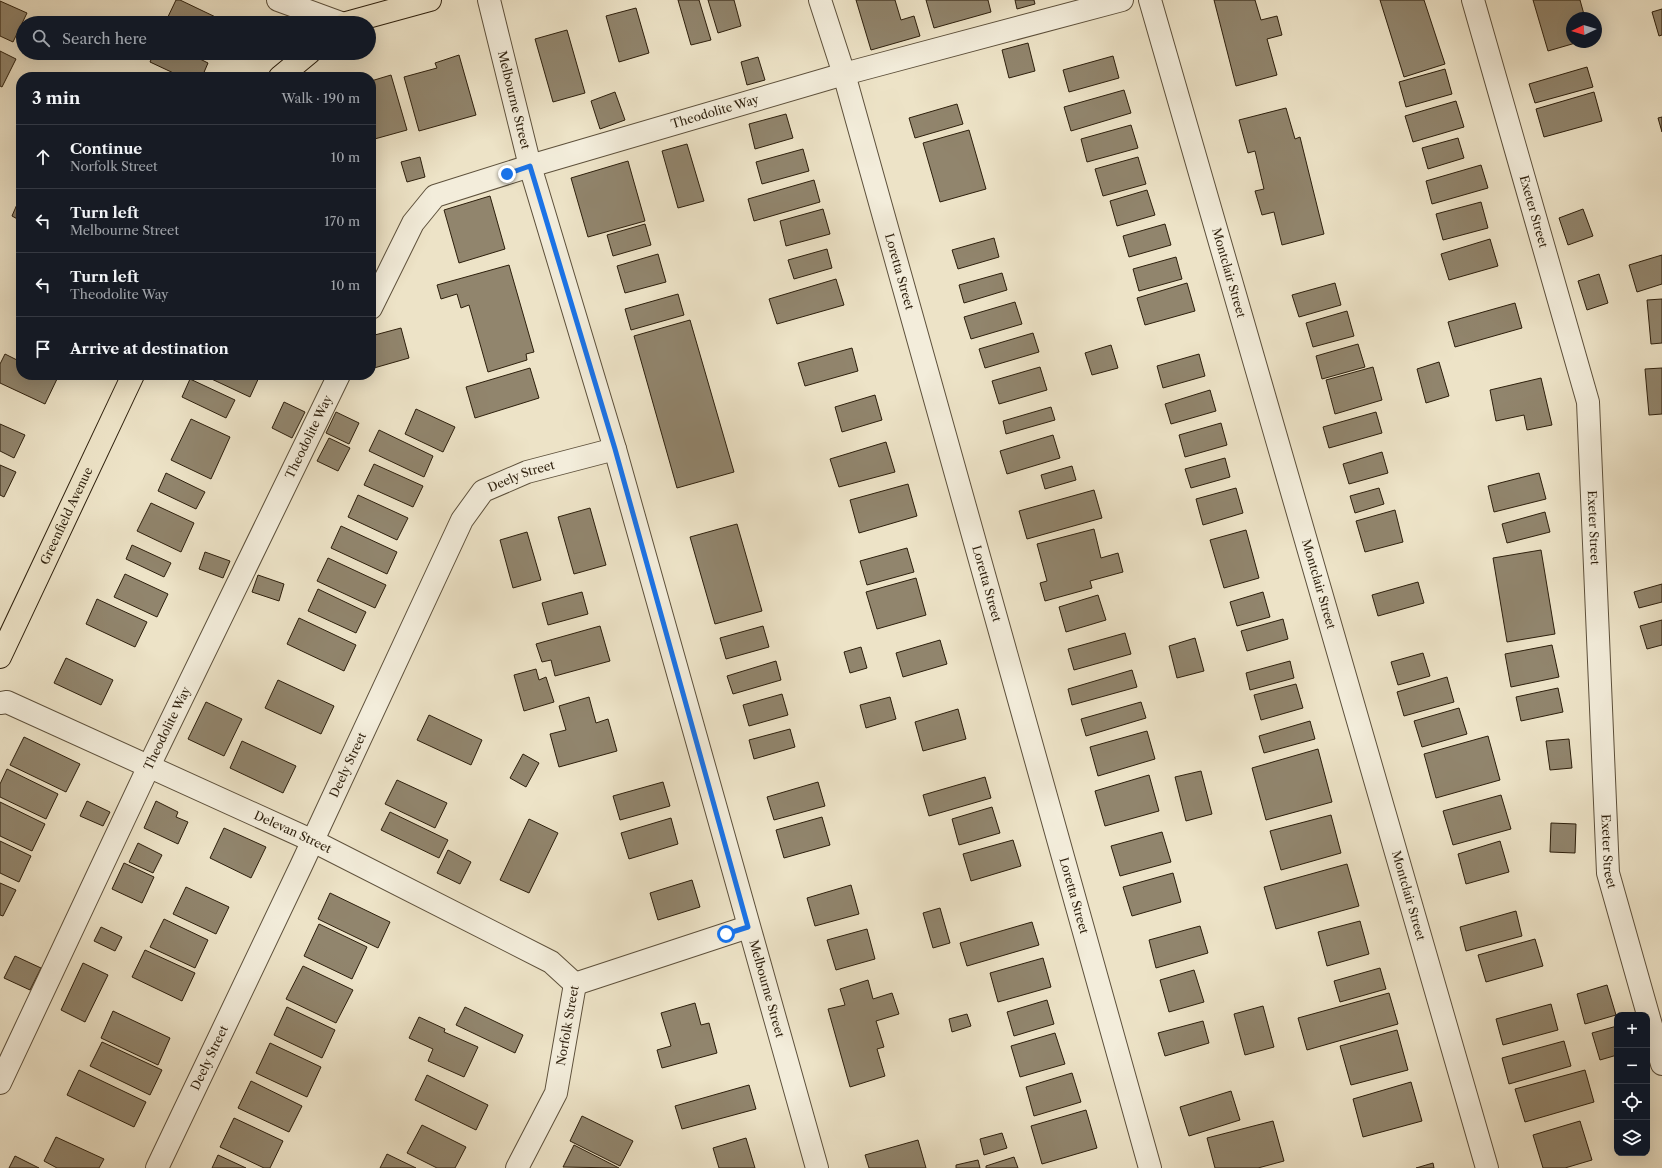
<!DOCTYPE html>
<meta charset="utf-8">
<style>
:root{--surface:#171b24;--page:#20242c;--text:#f1f3f6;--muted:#9ea1a6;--line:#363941}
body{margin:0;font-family:"Libre Caslon Text",serif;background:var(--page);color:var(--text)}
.controls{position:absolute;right:12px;bottom:12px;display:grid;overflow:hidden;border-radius:8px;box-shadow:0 4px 16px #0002}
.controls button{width:36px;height:36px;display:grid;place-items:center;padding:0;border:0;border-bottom:1px solid var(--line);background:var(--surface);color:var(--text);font:20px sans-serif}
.compass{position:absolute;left:1566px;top:12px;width:36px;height:36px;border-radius:50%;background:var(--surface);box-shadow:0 4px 16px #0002;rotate:266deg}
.stop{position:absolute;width:12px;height:12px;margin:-9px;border:3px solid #1a73e8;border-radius:50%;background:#fff}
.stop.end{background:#1a73e8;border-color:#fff;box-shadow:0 1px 4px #0008}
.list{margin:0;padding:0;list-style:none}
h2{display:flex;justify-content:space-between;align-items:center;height:52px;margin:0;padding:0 16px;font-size:17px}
h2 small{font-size:13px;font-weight:400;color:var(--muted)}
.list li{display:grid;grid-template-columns:26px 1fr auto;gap:12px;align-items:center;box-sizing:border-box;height:64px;padding:0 16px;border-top:1px solid var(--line)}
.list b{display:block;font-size:15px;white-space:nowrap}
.list p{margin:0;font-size:13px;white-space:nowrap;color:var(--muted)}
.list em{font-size:13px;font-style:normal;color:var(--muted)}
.icon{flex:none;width:22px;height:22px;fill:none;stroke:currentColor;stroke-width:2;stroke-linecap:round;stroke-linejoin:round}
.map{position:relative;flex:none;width:1662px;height:1168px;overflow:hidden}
.search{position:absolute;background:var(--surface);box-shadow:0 4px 16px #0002;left:16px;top:16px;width:360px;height:44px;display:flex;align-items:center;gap:10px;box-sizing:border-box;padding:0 14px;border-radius:22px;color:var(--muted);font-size:15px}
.panel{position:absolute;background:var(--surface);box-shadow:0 4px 16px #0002;left:16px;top:72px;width:360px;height:308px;border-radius:16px}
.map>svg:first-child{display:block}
.building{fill:#91856d;stroke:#2d1f0c}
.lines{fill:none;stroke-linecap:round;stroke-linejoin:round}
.minor-casing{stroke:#5d503b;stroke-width:24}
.major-casing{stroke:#2d1f0c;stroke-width:24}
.minor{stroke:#f3eddb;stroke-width:22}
.major{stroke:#ede3c7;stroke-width:22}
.route{stroke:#1a73e8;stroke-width:5}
.labels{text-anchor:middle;stroke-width:4;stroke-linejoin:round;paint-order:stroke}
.street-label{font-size:12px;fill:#2d1f0c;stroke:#f3eddb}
</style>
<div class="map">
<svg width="1662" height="1168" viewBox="0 0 1662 1168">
<rect width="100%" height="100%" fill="#ede3c7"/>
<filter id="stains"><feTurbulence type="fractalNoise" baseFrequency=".005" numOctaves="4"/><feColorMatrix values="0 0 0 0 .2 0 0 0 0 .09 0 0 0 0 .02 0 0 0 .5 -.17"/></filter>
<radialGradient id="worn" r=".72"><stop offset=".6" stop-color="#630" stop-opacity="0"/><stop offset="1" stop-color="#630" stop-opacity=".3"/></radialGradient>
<path class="building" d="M176,0H180L226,22L165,23Z
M678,0H699L711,40L691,45Z
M708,0H734L741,26L718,33Z
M856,0H895L901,20L914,16L920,36L871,50Z
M926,0H988L991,12L934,28Z
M1015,0H1034L1035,4L1017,9Z
M1214,0H1255L1261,20L1277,16L1282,35L1267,39L1277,75L1236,86Z
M1380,0H1424L1445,64L1404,77Z
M1533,0H1580L1585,18H1572V42H1579L1548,51Z
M0,1L27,13L13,42L0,36Z
M636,8L649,53L619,62L606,16Z
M1662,9V35L1659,36L1652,12Z
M567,30L585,93L553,102L535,39Z
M1028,43L1035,71L1009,78L1002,50Z
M0,51L16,59L2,87L0,86Z
M154,53H188L208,63L202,77H182L150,62Z
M459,55L476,115L419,131L404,77L437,68L435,63Z
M1113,56L1119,78L1069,92L1063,70Z
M758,57L765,80L747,85L741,62Z
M1587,67L1593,87L1535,103L1529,84Z
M1445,69L1452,94L1406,107L1399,82Z
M391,75L407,130L371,140V81Z
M1124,90L1131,113L1071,131L1064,107Z
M615,92L625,120L600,129L591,101Z
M1594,92L1602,121L1544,137L1536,109Z
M1456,101L1464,127L1413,142L1405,116Z
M957,104L963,124L915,138L909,118Z
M1286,108L1295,139L1300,137L1324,234L1282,245L1274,212L1262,215L1255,191L1264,189L1255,151L1248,153L1239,120Z
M786,114L793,138L755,149L749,124Z
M1662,117V132L1658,118Z
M1131,125L1138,148L1087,162L1081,139Z
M969,130L986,189L940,202L923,143Z
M1458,138L1464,158L1428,169L1422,148Z
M687,144L704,201L678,208L662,151Z
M803,149L809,171L762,184L756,162Z
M420,157L425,177L407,182L401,162Z
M1138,157L1146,184L1103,196L1095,169Z
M628,161L645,221L588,237L571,178Z
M1481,165L1488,188L1432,204L1426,181Z
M814,180L820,202L754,221L748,199Z
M1147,190L1155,215L1117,226L1110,201Z
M21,195V221L12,216Z
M490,196L505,249L459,263L444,210Z
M1481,202L1488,228L1443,240L1436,214Z
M823,209L830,234L786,246L780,221Z
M1583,209L1593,236L1568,245L1559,218Z
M645,224L651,245L613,256L607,235Z
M1165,224L1171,245L1129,257L1123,236Z
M994,238L999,257L958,269L952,250Z
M1490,239L1498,266L1449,280L1441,254Z
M827,249L832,268L794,279L788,260Z
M658,254L666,282L625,293L617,266Z
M1662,255V284L1637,292L1629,265Z
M1176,257L1182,279L1139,291L1133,269Z
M509,265L534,352L526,354L527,360L488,372L469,305L461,308L457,294L441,299L437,285Z
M1002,273L1007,290L964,303L959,285Z
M1599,274L1608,303L1587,310L1578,281Z
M836,279L844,305L777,324L769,299Z
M1187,283L1195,311L1145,325L1137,298Z
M1335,283L1341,305L1299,317L1292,295Z
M678,294L684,315L631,330L625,309Z
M1662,299V343L1651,344L1647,300Z
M1015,302L1022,324L971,339L964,317Z
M1515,303L1522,328L1455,347L1448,322Z
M1347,311L1354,336L1313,347L1306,323Z
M690,320L734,472L677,488L634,336Z
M401,328L409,358L374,368L371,356V336Z
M1033,333L1039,352L985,368L979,349Z
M1358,344L1365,367L1322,379L1316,356Z
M1111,345L1118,368L1092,375L1085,353Z
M852,348L858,371L805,386L798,363Z
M5,354L21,362V375H49L57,379L45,404L0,383V364Z
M1199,354L1205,376L1163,388L1157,366Z
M1439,362L1449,396L1426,403L1417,369Z
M1040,367L1047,390L999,404L992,381Z
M1373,367L1382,400L1335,414L1326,380Z
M530,368L539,398L475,418L466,387Z
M1662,368V414L1649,415L1645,369Z
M203,375H260L250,397Z
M1541,378L1552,425L1527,430L1524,415L1496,421L1490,390Z
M190,379L235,400L226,418L182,397Z
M1210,390L1216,411L1171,424L1165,404Z
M875,395L882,420L842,432L835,407Z
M284,402L305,412L292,438L272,428Z
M1051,407L1055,420L1006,434L1003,421Z
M416,409L455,427L443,452L405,434Z
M336,412L359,423L349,444L326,433Z
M1376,412L1382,433L1329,448L1323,427Z
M191,419L230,437L211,479L171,460Z
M1221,423L1227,445L1185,457L1179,435Z
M0,424L25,435L14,458L0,451Z
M379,430L433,456L424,477L369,451Z
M1053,435L1060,458L1007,474L1000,451Z
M329,438L350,448L338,471L317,461Z
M886,442L895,472L839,487L830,459Z
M1382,452L1388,473L1349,484L1343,464Z
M1225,458L1230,477L1191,488L1185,469Z
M374,464L423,486L413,507L364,485Z
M0,465L16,472L4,497L0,495Z
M1072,466L1076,480L1045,489L1041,475Z
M166,473L205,492L196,509L158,491Z
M1539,473L1546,499L1494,512L1488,486Z
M908,484L917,516L859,533L850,500Z
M1236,488L1243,513L1203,525L1196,499Z
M1379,488L1384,504L1355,513L1350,496Z
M1094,490L1102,518L1027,539L1019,511Z
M358,495L408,518L397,540L348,517Z
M151,503L194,523L181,552L137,531Z
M590,508L606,565L574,574L558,517Z
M1395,510L1403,542L1365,552L1356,521Z
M1545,512L1550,532L1507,543L1502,524Z
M737,524L762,611L715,624L690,537Z
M341,526L397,552L387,574L331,548Z
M1094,529L1101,558L1118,553L1123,572L1090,581L1092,588L1045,601L1040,583L1047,581L1037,544Z
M1246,530L1259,578L1224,588L1210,540Z
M527,532L541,580L513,588L500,540Z
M132,545L171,563L164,577L126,559Z
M907,548L914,572L867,585L860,561Z
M1541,550L1555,634L1507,642L1493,558Z
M205,552L230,561L223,578L199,569Z
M328,558L386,585L375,608L317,581Z
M125,574L168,594L157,617L114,597Z
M258,575L284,584L279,601L252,592Z
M916,578L926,615L877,629L866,592Z
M1418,582L1424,603L1378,616L1372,595Z
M1662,584V602L1639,608L1634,592Z
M318,589L366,612L356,633L308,611Z
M582,592L588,614L548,625L542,603Z
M1263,592L1270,617L1237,626L1230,602Z
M1098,595L1106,620L1066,632L1059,607Z
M97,599L147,622L135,647L86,624Z
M299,618L356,645L344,671L287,644Z
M1283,619L1288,639L1247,651L1241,631Z
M1662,620V645L1647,649L1640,626Z
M600,626L610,661L555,676L551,660L542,662L536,644Z
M763,626L769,647L726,659L720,638Z
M1125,633L1131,654L1074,670L1068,649Z
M1195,638L1204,671L1177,678L1169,646Z
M940,640L947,664L903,677L896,653Z
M1552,645L1559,677L1511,687L1505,654Z
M861,647L867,668L850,673L844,652Z
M1423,653L1430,676L1398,685L1391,662Z
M66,658L113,680L101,705L54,683Z
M776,661L781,680L733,694L727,676Z
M1290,661L1294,678L1250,690L1246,673Z
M536,669L539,680L546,677L554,702L524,711L514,675Z
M1132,670L1137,687L1072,705L1068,689Z
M1447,677L1454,702L1404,716L1397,692Z
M278,680L334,706L321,734L265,708Z
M1296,684L1303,708L1261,720L1254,695Z
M1558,688L1563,712L1521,721L1516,697Z
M782,694L788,715L749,726L743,705Z
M589,697L596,723L608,719L617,751L559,767L550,734L566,730L559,706Z
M890,697L896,719L866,728L860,705Z
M206,702L242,719L224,756L188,739Z
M1141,702L1146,718L1086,736L1081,719Z
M1459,708L1467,734L1422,747L1414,721Z
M958,709L966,739L923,751L915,722Z
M429,715L482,740L471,765L417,740Z
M1310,721L1315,739L1264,753L1259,736Z
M790,729L795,747L754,759L749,740Z
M1147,731L1155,759L1098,776L1090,747Z
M1488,736L1500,780L1436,798L1424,754Z
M24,737L80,764L66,792L10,765Z
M1569,739L1572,768L1550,770L1546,741Z
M242,741L296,766L283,793L230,768Z
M1318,749L1332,802L1266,820L1252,768Z
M523,754L539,763L526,787L510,778Z
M7,769L58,794L46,819L0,797V784Z
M1201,771L1212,814L1186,821L1175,777Z
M1149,775L1159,811L1105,826L1095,791Z
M985,777L991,798L929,816L923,795Z
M397,780L447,803L435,828L385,804Z
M663,782L670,806L620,820L613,796Z
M818,782L825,806L774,820L767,797Z
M1501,795L1511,829L1453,845L1443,811Z
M87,801L110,812L103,826L80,816Z
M156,801L178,812L176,817L188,822L178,844L144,828Z
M0,802L45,824L32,851L0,836Z
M992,807L1000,833L959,845L952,819Z
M390,812L448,840L439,858L381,830Z
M1331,815L1341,853L1281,870L1270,831Z
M822,817L830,845L784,858L776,830Z
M671,818L678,844L629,859L621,833Z
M529,819L558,833L529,893L500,880Z
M1551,823L1576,824L1575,853L1550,852Z
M224,828L266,847L251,878L210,858Z
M1162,832L1171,862L1120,876L1111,846Z
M1013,840L1021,866L971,881L963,854Z
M0,841L31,856L19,882L0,873Z
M1500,841L1509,872L1466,884L1458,854Z
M138,843L162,855L153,873L129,862Z
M448,850L471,862L460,884L437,873Z
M124,863L154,877L142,903L112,889Z
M1347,864L1359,906L1276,929L1264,887Z
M1173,873L1181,902L1132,916L1123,887Z
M692,880L700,907L658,920L650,893Z
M0,883L16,890L3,916L0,915Z
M851,885L859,914L815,926L807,898Z
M186,887L229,907L216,934L173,914Z
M330,893L390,922L378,948L318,919Z
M940,908L950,943L933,948L923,913Z
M1516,911L1522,936L1466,951L1460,927Z
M164,919L208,940L195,968L150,947Z
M1360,921L1369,954L1327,966L1318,932Z
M1032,922L1039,945L967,966L960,943Z
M319,924L367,947L352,979L304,956Z
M1200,926L1208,953L1156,968L1149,940Z
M101,927L122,937L115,951L94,941Z
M867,929L875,959L836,970L827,940Z
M1535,939L1543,966L1486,982L1478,955Z
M145,950L195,973L182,1001L132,977Z
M15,956L41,968L30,990L4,978Z
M1043,958L1051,987L998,1002L990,973Z
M83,963L108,975L85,1022L61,1010Z
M303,966L353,990L336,1023L286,999Z
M1380,968L1386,989L1340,1002L1334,981Z
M1194,970L1204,1002L1169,1012L1160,980Z
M868,980L873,999L892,993L899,1014L876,1021L884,1047L877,1049L885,1076L850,1087L828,1009L845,1005L840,989Z
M1607,985L1616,1015L1585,1024L1577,994Z
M1389,993L1398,1024L1307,1050L1298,1018Z
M1047,1000L1054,1024L1014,1036L1007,1012Z
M695,1003L701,1025L709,1023L717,1053L662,1068L657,1050L671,1046L661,1013Z
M1551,1004L1558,1030L1503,1045L1496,1019Z
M1263,1006L1274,1047L1245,1055L1234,1014Z
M287,1007L335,1030L322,1058L274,1035Z
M465,1007L523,1035L515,1053L456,1025Z
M113,1011L170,1038L158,1065L101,1038Z
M967,1014L971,1026L952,1032L949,1019Z
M419,1017L445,1029L444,1032L478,1047L464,1077L428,1061L433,1049L409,1038Z
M1203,1021L1209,1043L1165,1056L1158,1033Z
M1617,1026V1055L1600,1060L1592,1033Z
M1397,1030L1408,1070L1351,1085L1340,1046Z
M1055,1033L1065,1064L1020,1077L1011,1046Z
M1564,1041L1571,1066L1509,1084L1502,1058Z
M102,1042L162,1070L150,1095L90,1066Z
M270,1043L321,1067L307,1097L256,1073Z
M79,1070L146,1102L134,1127L67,1095Z
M1585,1070L1594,1102L1525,1122L1515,1089Z
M1072,1073L1081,1102L1034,1116L1026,1087Z
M427,1075L488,1105L476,1130L415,1100Z
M251,1081L302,1106L289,1132L238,1108Z
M1411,1082L1422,1121L1363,1137L1353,1099Z
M749,1085L756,1109L682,1129L675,1106Z
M1231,1091L1240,1120L1189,1136L1180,1107Z
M1086,1110L1097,1148L1042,1164L1031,1126Z
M582,1116L633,1141L620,1166L570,1141Z
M234,1118L283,1141L270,1168H264L220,1147Z
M1273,1121L1284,1161L1258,1168H1215L1207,1138Z
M1580,1121L1592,1160L1565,1168H1543L1533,1135Z
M422,1125L466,1147L455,1168H437L407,1153Z
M1002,1133L1007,1148L984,1155L980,1139Z
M56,1137L104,1159L99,1168H57L44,1161Z
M746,1138L755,1168H719L713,1148Z
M918,1140L926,1168H869L865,1155Z
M574,1145L619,1168L563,1167Z
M387,1154L416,1168H380Z
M218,1155L246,1168H212Z
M15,1156L39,1168H9Z
M1014,1157L1018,1168H986V1166Z
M978,1160L980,1168H956V1165Z
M1433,1163L1434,1168H1416Z"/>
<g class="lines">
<defs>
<g id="minor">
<path d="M278,0L341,23"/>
<path id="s1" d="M489,0L530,166L615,449L817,1168"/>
<path id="s2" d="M820,0L844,74L1150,1168"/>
<path id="s3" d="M1150,0L1487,1168"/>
<path id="s4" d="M1473,0L1588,402L1608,873L1662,1064"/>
<path id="s5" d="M371,308L413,223L435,196L530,166L844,74L1122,0"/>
<path id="s6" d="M0,703L7,702L313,841L551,962L575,984"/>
<path d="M575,984L748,927"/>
<path id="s7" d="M0,1083L149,766L339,375"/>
<path id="s8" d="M157,1168L301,866L462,520L483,491L527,472L615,449"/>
<path id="s9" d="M517,1168L556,1093L575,984"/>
</g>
<g id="major">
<path d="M346,23L430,0"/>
<path d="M280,77L309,53"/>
<path id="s10" d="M0,657L133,375"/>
</g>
</defs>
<use href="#minor" class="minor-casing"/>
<use href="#major" class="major-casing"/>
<use href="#minor" class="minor"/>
<use href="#major" class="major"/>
</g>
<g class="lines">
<path class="route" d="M507,174L530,166L615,449L748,927L726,934"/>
</g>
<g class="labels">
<g class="street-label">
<text dy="4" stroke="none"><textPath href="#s1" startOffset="103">Melbourne Street</textPath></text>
<text dy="4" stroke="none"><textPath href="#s5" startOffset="422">Theodolite Way</textPath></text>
<text dy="4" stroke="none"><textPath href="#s4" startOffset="220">Exeter Street</textPath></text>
<text dy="4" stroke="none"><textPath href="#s2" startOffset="283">Loretta Street</textPath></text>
<text dy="4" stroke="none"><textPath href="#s3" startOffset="284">Montclair Street</textPath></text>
<text dy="4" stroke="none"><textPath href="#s7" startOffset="716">Theodolite Way</textPath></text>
<text dy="4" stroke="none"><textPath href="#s8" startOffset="793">Deely Street</textPath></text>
<text dy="4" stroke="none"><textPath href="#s10" startOffset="156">Greenfield Avenue</textPath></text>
<text dy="4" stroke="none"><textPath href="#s4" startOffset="544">Exeter Street</textPath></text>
<text dy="4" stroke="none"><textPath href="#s2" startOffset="607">Loretta Street</textPath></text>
<text dy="4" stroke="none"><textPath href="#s3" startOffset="608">Montclair Street</textPath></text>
<text dy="4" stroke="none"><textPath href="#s7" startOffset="392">Theodolite Way</textPath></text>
<text dy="4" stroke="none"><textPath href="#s8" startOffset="446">Deely Street</textPath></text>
<text dy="4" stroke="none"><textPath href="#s6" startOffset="321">Delevan Street</textPath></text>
<text dy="4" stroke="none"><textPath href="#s4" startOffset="868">Exeter Street</textPath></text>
<text dy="4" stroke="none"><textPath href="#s3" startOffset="932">Montclair Street</textPath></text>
<text dy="4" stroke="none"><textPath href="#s2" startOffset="931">Loretta Street</textPath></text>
<text dy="4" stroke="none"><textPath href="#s1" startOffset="1027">Melbourne Street</textPath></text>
<text dy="4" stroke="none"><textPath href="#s9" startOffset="153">Norfolk Street</textPath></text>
<text dy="4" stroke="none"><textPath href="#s8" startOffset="122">Deely Street</textPath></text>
</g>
</g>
<rect width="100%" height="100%" filter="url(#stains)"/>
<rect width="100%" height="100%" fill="url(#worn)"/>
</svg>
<div class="controls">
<button>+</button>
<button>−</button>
<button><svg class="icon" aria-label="locate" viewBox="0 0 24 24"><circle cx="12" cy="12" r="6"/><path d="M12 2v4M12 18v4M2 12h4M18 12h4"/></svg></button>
<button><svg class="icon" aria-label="layers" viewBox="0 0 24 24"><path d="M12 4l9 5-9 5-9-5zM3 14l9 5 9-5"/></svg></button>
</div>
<svg class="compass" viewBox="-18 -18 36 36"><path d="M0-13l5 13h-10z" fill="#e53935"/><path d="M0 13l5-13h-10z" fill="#9ea1a6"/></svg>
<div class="stop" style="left:726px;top:934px"></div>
<div class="stop end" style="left:507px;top:174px"></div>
<div class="search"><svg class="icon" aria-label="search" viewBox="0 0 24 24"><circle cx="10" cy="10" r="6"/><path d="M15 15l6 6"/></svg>Search here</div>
<section class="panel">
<h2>3 min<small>Walk · 190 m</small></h2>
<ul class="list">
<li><svg class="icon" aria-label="ahead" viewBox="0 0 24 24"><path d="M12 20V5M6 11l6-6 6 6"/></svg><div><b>Continue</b><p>Norfolk Street</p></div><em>10 m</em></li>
<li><svg class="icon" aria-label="left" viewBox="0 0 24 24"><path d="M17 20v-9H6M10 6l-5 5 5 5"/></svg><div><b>Turn left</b><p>Melbourne Street</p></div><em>170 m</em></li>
<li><svg class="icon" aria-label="left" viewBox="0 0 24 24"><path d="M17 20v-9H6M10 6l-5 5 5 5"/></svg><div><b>Turn left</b><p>Theodolite Way</p></div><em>10 m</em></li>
<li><svg class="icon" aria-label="arrive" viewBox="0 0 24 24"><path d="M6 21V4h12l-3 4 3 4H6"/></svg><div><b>Arrive at destination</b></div></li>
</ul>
</section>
</div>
